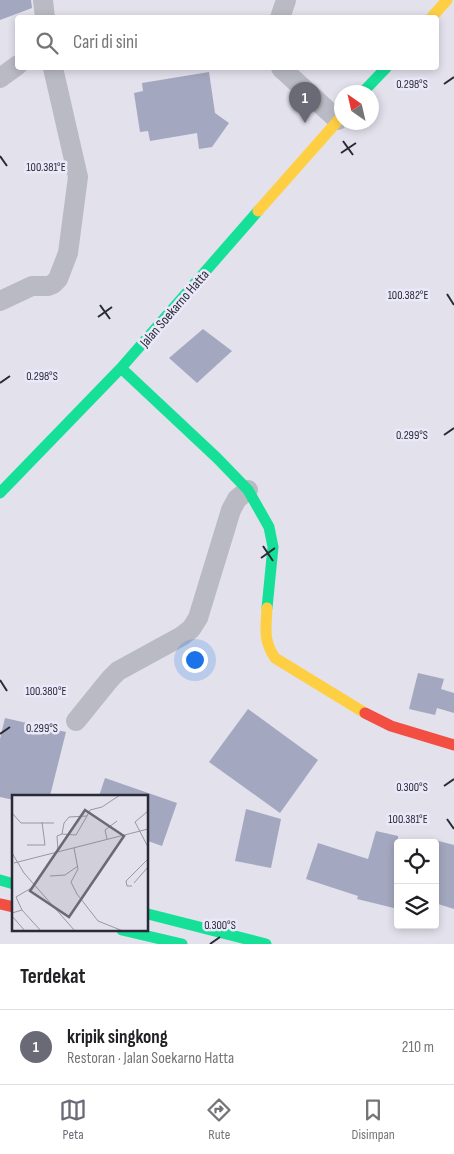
<!DOCTYPE html>
<html lang="id">
<meta charset="utf-8">
<style>
:root{--surface:#fff;--page:#f6f6f6;--text:#202124;--muted:#757577;--line:#e0e0e0;--accent:#696a76}
body{margin:0;font-family:"Sofia Sans Condensed",sans-serif;background:var(--page);color:var(--text)}
.controls{position:absolute;right:15px;bottom:15px;display:grid;overflow:hidden;border-radius:5px;box-shadow:0 2px 8px #0003}
.controls button{width:45px;height:45px;display:grid;place-items:center;padding:0;border:0;border-bottom:1px solid var(--line);background:var(--surface);color:var(--text);font:25px sans-serif}
.compass{position:absolute;left:334px;top:85px;width:45px;height:45px;border-radius:50%;background:var(--surface);box-shadow:0 2px 8px #0003;rotate:326deg}
.you{position:absolute;left:194px;top:659px;width:18px;height:18px;margin:-12px;border:4px solid #fff;border-radius:50%;background:#1a73e8;box-shadow:0 0 0 8px #1a73e833}
.badge{display:grid;place-items:center;width:32px;height:32px;border-radius:50%;background:var(--accent);color:#fff;font-size:16px;font-weight:700}
.pin{position:absolute;translate:-50% -41px;filter:drop-shadow(0 1px 2px #0008)}
.pin::after{content:'';position:absolute;top:26px;width:18px;height:15px;background:inherit;clip-path:polygon(0 0,100% 0,50% 100%)}
.list{margin:0;padding:0;list-style:none}
h2{display:flex;justify-content:space-between;align-items:center;height:65px;margin:0;padding:0 20px;font-size:21px}
h2 small{font-size:16px;font-weight:400;color:var(--muted)}
.list li{display:grid;grid-template-columns:32px 1fr auto;gap:15px;align-items:center;box-sizing:border-box;height:75px;padding:0 20px;border-top:1px solid var(--line)}
.list b{display:block;font-size:19px;white-space:nowrap}
.list p{margin:0;font-size:16px;white-space:nowrap;color:var(--muted)}
.list em{font-size:16px;font-style:normal;color:var(--muted)}
.icon{flex:none;width:28px;height:28px;fill:none;stroke:currentColor;stroke-width:2;stroke-linecap:round;stroke-linejoin:round}
.map{position:relative;flex:none;width:454px;height:944px;overflow:hidden}
.search{position:absolute;background:var(--surface);box-shadow:0 2px 8px #0003;left:15px;right:15px;top:15px;height:55px;display:flex;align-items:center;gap:12px;box-sizing:border-box;padding:0 18px;border-radius:5px;color:var(--muted);font-size:19px}
.sheet{height:140px;background:var(--surface)}
nav{display:flex;justify-content:space-around;align-items:center;box-sizing:border-box;height:70px;border-top:1px solid var(--line);background:var(--surface);font-size:14px;color:var(--muted)}
nav a{display:grid;justify-items:center;gap:2px}
nav .on{color:var(--accent)}
.map>svg:first-child{display:block}
.building{fill:#a3a8c0}
.lines{fill:none;stroke-linecap:round;stroke-linejoin:round}
.street{stroke:#babac5;stroke-width:20}
.fast{stroke:#16e098;stroke-width:11}
.slow{stroke:#ffcf43;stroke-width:11}
.jam{stroke:#f24e42;stroke-width:11}
.ticks{fill:none;stroke:#282a36;stroke-width:2}
.labels{text-anchor:middle;stroke-width:5;stroke-linejoin:round;paint-order:stroke}
.street-label{font-size:14px;fill:#282a36;stroke:#eae8f9}
.inset-road{fill:none;stroke:#9898a3;stroke-width:1}
.view{fill:#696a76;fill-opacity:0.15;stroke:#696a76;stroke-width:2.5}
.inset-edge{fill:none;stroke:#282a36;stroke-width:2.5}
.ticks-label{font-size:12px;text-anchor:middle;fill:#282a36;stroke:#eae8f9;stroke-width:5;stroke-linejoin:round;paint-order:stroke}
</style>
<div class="map">
<svg width="454" height="944" viewBox="0 0 454 944">
<rect width="100%" height="100%" fill="#e2e1ec"/>
<path class="building" d="M0,0H31L32,8L0,20Z
M209,72L215,113L229,123L212,147L199,149L197,133L150,141L148,131L140,132L134,93L143,91L142,83Z
M203,329L232,351L197,383L169,358Z
M418,673L444,679L441,689L454,693V713L437,708L435,715L409,709Z
M248,709L318,760L280,813L209,762Z
M5,718L66,732L50,796H14V800L0,797V739Z
M105,778L177,803L162,846L148,841V796H99Z
M246,809L281,819L271,868L235,861Z
M376,831L398,836V909L357,899L358,896L306,879L318,843L368,859Z
M435,840L454,845V909L435,903Z"/>
<g class="lines">
<path class="street" d="M43,0L45,18
M280,18L286,0
M281,68L338,120
M0,78L18,65
M0,301L32,286H48L53,284L58,279L68,253L78,177L53,68
M76,721L110,679L118,671L182,636L191,629L198,618L231,510L237,499L248,490"/>
<path class="fast" d="M363,92L386,68
M121,368L217,458L248,490L269,527L273,547L267,608
M0,493L121,368L258,211
M0,880L14,884
M148,914L266,944
M122,930L182,944"/>
<path class="slow" d="M431,18L447,0
M258,211L342,116
M267,608C266,629 263,640 275,658L365,713"/>
<path class="jam" d="M365,713L391,726L454,745
M0,904L14,907"/>
</g>
<path class="ticks" d="M444,84L454,77M343,141L353,155M341,153L356,143M0,156L7,166M447,294L454,305M100,305L110,319M98,317L112,307M0,383L10,376M444,435L454,428M263,546L273,561M261,558L275,548M0,680L7,691M0,734L10,727M444,786L454,779M447,819L454,829M210,944L220,937"/>
<g class="labels">
<g class="street-label">
<text transform="translate(174 308) rotate(-49)" y="5">Jalan Soekarno Hatta</text>
</g>
</g>
<g transform="translate(12 795)">
<rect width="136" height="136" fill="#e2e1ec"/>
<path class="inset-road" d="M136,16L123,27L136,52M0,18L9,28H42M50,39L64,40L75,21M95,44L93,35L105,26M15,50H33L30,27M62,53L66,74L59,87L65,99L86,126L111,136M46,56L45,41L50,39L52,28L57,22L75,21L78,15L90,12L108,0M0,58L12,78L63,136M2,68L136,34M38,81L53,80L66,71M122,88L136,72M120,91H115L114,86L136,64M10,115L29,136M0,118L10,115L4,102L21,92M0,121L13,136"/>
<path class="view" d="M73,15L112,41L57,122L18,96Z"/>
<rect width="136" height="136" class="inset-edge"/>
</g>
<g class="ticks-label">
<text x="412" y="88">0.298°S</text>
<text x="46" y="171">100.381°E</text>
<text x="408" y="299">100.382°E</text>
<text x="42" y="380">0.298°S</text>
<text x="412" y="439">0.299°S</text>
<text x="46" y="695">100.380°E</text>
<text x="42" y="732">0.299°S</text>
<text x="412" y="791">0.300°S</text>
<text x="408" y="823">100.381°E</text>
<text x="220" y="929">0.300°S</text>
</g>
</svg>
<div class="controls">
<button><svg class="icon" aria-label="locate" viewBox="0 0 24 24"><circle cx="12" cy="12" r="6"/><path d="M12 2v4M12 18v4M2 12h4M18 12h4"/></svg></button>
<button><svg class="icon" aria-label="layers" viewBox="0 0 24 24"><path d="M12 4l9 5-9 5-9-5zM3 14l9 5 9-5"/></svg></button>
</div>
<svg class="compass" viewBox="-18 -18 36 36"><path d="M0-13l5 13h-10z" fill="#e53935"/><path d="M0 13l5-13h-10z" fill="#757577"/></svg>
<div class="you"></div>
<div class="pin badge" style="left:305px;top:123px">1</div>
<div class="search"><svg class="icon" aria-label="search" viewBox="0 0 24 24"><circle cx="10" cy="10" r="6"/><path d="M15 15l6 6"/></svg>Cari di sini</div>
</div>
<section class="sheet">
<h2>Terdekat<small></small></h2>
<ul class="list">
<li><span class="badge">1</span><div><b>kripik singkong</b><p>Restoran · Jalan Soekarno Hatta</p></div><em>210 m</em></li>
</ul>
</section>
<nav>
<a class="on"><svg class="icon" aria-label="map" viewBox="0 0 24 24"><path d="M3 6l6-2 6 2 6-2v14l-6 2-6-2-6 2zM9 4v14M15 6v14"/></svg>Peta</a>
<a><svg class="icon" aria-label="directions" viewBox="0 0 24 24"><path d="M12 3l9 9-9 9-9-9zM9 14v-3h6M13 9l2 2-2 2"/></svg>Rute</a>
<a><svg class="icon" aria-label="saved" viewBox="0 0 24 24"><path d="M7 4h10v16l-5-4-5 4z"/></svg>Disimpan</a>
</nav>
